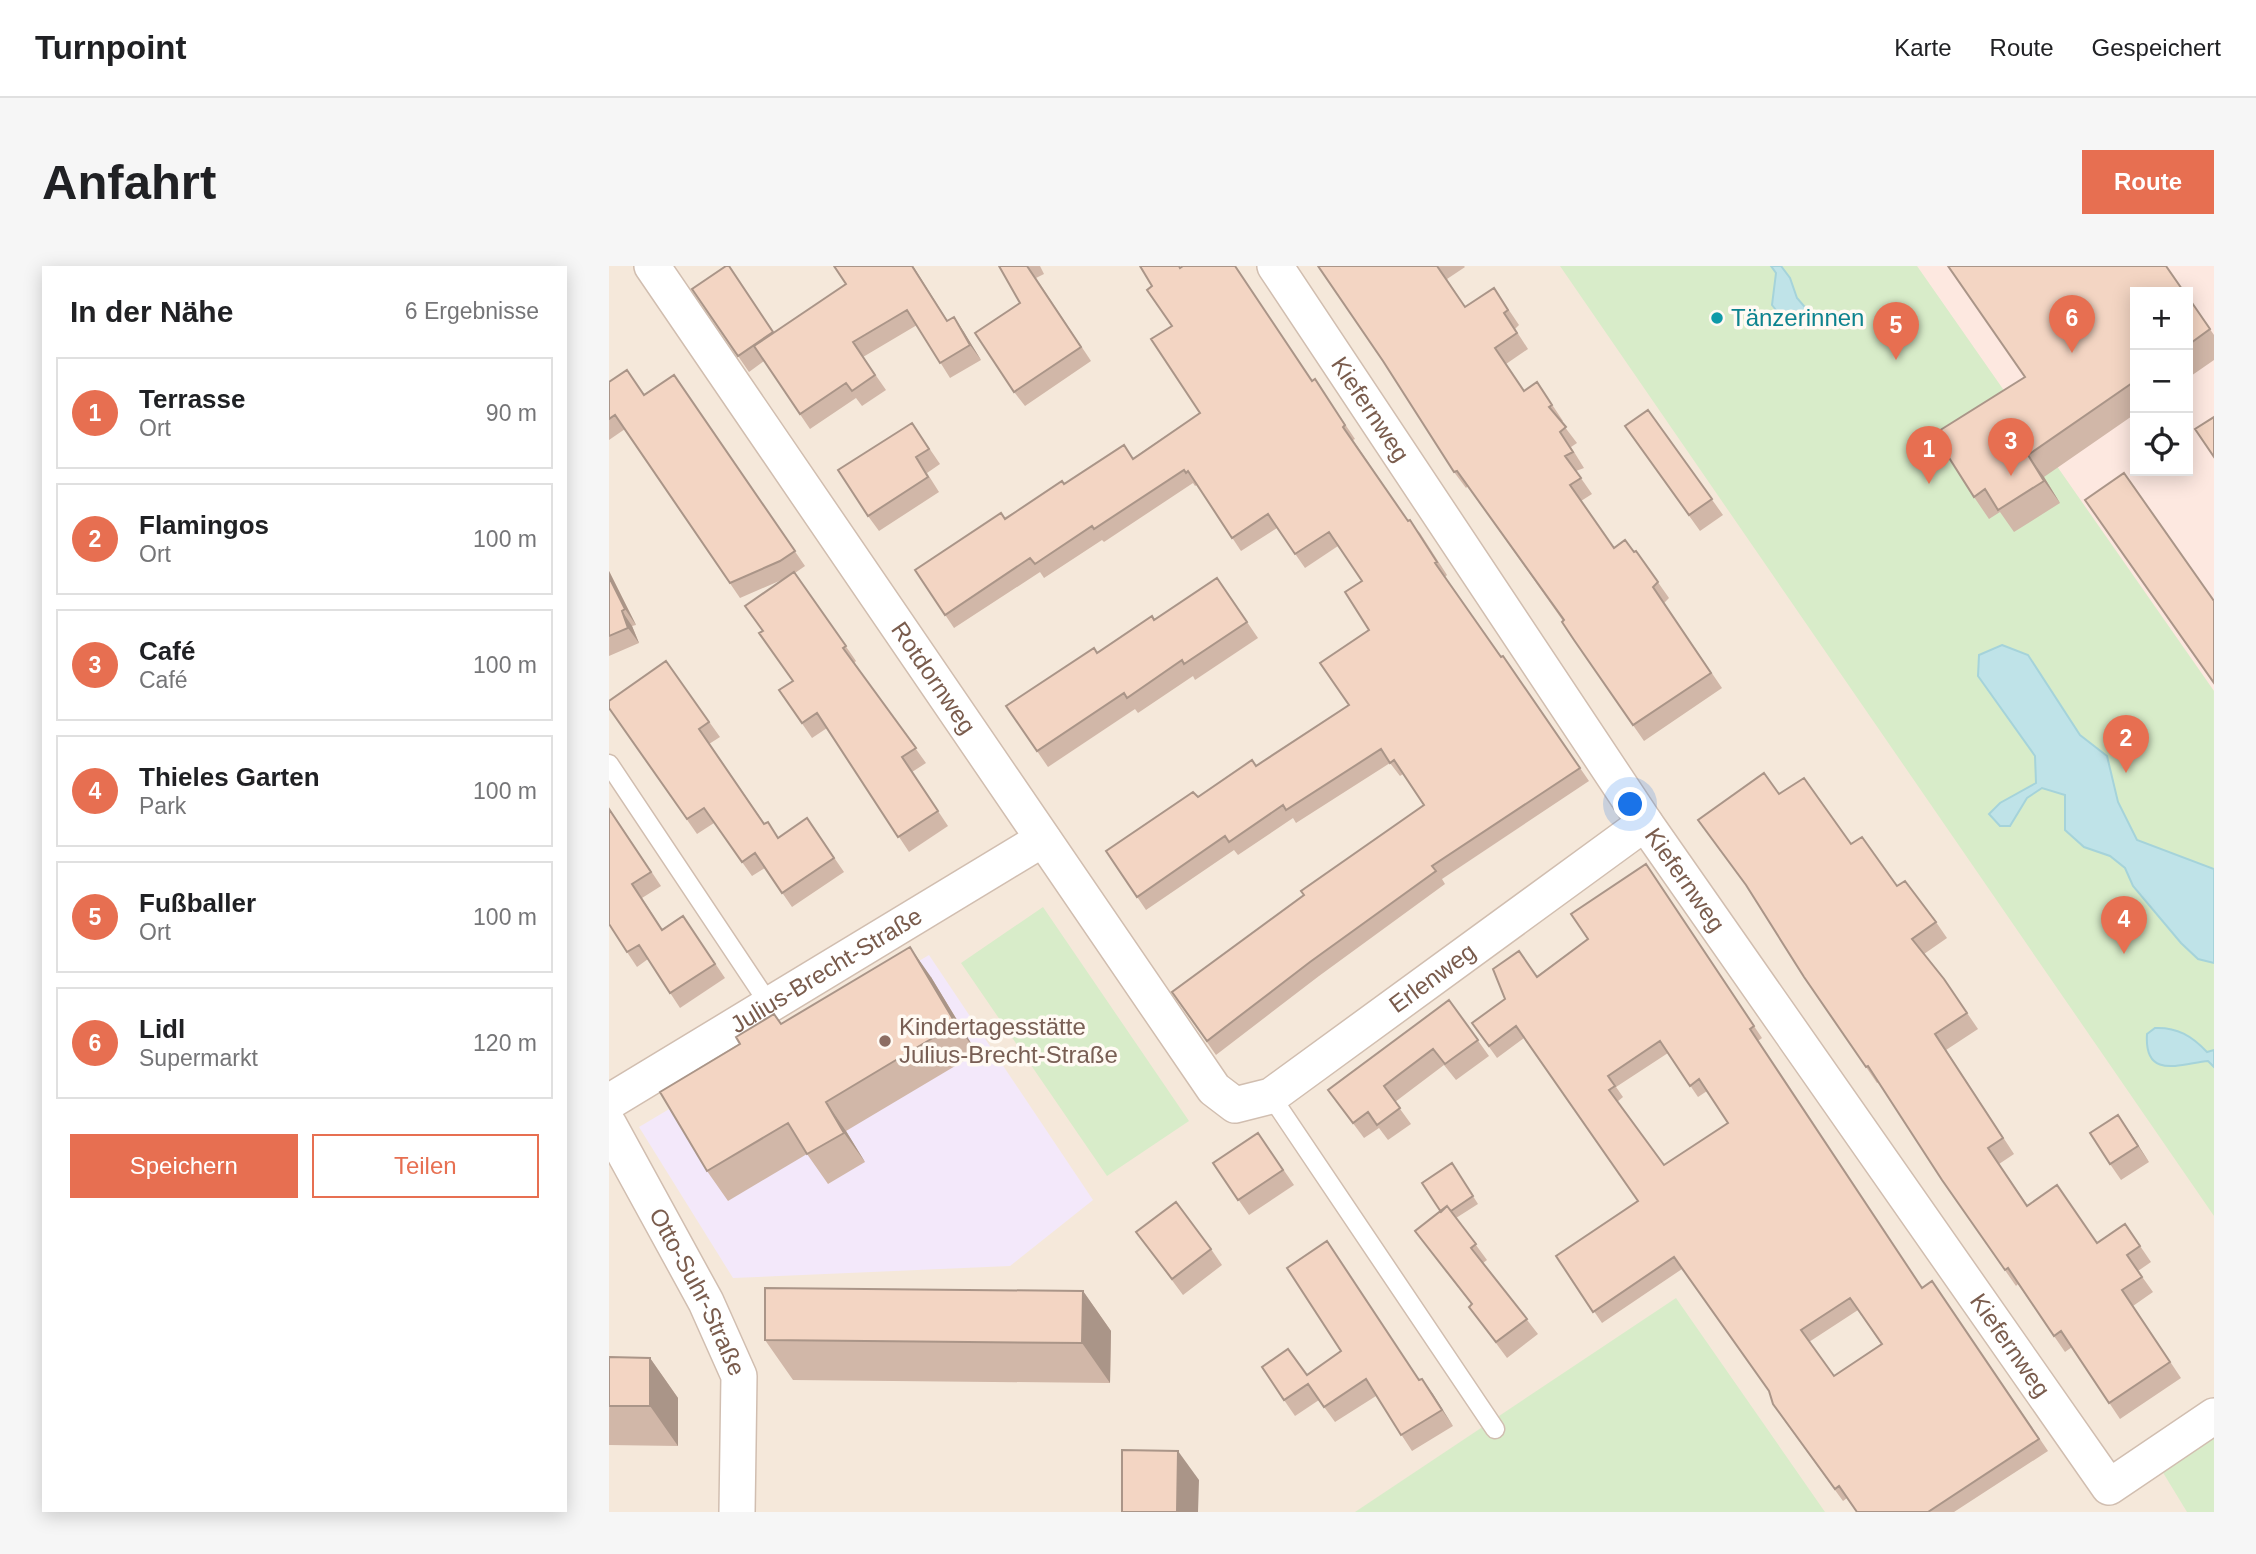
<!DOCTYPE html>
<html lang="de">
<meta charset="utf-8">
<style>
:root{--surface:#fff;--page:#f6f6f6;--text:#202124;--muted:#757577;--line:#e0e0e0;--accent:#e76f51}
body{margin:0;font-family:Helvetica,sans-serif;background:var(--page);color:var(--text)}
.controls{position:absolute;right:21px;top:21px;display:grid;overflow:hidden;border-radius:0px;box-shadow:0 4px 18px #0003}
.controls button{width:63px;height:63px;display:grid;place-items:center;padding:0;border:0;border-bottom:2px solid var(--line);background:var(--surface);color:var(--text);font:35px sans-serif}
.you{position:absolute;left:1022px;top:539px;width:24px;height:24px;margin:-18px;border:5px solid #fff;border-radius:50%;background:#1a73e8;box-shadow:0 0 0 10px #1a73e833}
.badge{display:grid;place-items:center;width:46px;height:46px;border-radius:50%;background:var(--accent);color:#fff;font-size:23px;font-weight:700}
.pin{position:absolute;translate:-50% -58px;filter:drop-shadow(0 2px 4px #0008)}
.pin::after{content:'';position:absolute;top:37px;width:24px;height:21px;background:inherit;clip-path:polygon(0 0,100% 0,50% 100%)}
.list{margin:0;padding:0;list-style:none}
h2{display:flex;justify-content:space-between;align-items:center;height:91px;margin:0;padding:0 28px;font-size:30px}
h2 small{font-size:23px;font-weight:400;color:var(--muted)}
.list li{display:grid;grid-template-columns:46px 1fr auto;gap:21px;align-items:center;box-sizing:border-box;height:112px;margin:0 14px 14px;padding:0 14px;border:2px solid var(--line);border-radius:0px}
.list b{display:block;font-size:26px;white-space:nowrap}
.list p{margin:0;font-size:23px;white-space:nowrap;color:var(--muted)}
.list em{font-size:23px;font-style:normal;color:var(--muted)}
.actions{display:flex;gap:14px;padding:21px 28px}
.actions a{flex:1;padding:16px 0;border:2px solid var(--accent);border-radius:0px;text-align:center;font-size:24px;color:var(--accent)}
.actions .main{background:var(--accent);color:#fff}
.icon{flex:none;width:38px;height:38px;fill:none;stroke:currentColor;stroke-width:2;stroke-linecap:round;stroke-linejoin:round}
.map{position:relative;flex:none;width:1605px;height:1246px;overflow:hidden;border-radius:0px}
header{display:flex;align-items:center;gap:42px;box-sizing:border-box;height:98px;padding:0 35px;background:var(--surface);border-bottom:2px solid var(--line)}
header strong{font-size:33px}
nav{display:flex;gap:38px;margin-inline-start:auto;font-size:24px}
.intro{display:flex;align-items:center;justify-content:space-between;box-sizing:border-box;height:168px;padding:0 42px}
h1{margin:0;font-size:49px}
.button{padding:18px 32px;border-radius:0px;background:var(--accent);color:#fff;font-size:24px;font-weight:700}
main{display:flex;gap:42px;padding:0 42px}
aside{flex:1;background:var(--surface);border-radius:0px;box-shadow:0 4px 18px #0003}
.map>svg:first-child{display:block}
.residential{fill:#f5e8da;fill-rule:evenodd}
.commercial{fill:#fde8e0;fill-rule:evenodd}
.education{fill:#f3e8fa}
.green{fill:#d8ecc9}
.water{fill:#bfe3e8;stroke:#a5d3da;stroke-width:2}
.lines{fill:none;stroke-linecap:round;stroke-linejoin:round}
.lane-casing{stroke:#d1beb0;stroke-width:21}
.street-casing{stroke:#d1beb0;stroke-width:38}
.lane{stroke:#fff;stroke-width:18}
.street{stroke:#fff;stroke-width:35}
.wall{fill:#d1b7a8;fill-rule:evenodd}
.shaded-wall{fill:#aa9588}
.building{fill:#f3d5c3;stroke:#aa9588;stroke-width:2;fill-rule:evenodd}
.culture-dot{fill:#0f9aa8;stroke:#fffaf3;stroke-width:2.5}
.education-dot{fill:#8d6e63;stroke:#fffaf3;stroke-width:2.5}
.labels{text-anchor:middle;stroke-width:7;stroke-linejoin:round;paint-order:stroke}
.culture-label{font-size:24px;fill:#0d838f;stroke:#fffaf3;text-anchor:start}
.street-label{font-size:24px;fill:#7a5c4d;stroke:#fffaf3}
.education-label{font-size:24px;fill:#785e54;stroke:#fffaf3;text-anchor:start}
</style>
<header>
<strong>Turnpoint</strong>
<nav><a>Karte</a><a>Route</a><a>Gespeichert</a></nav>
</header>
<div class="intro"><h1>Anfahrt</h1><a class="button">Route</a></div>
<main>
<aside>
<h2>In der Nähe<small>6 Ergebnisse</small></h2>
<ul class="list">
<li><span class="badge">1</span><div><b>Terrasse</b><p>Ort</p></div><em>90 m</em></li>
<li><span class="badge">2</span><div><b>Flamingos</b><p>Ort</p></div><em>100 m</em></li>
<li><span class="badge">3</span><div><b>Café</b><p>Café</p></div><em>100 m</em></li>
<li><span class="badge">4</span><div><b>Thieles Garten</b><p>Park</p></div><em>100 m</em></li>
<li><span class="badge">5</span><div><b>Fußballer</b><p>Ort</p></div><em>100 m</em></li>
<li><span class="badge">6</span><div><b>Lidl</b><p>Supermarkt</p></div><em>120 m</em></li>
</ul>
<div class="actions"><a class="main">Speichern</a><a>Teilen</a></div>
</aside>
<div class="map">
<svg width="1605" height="1246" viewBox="0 0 1605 1246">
<rect width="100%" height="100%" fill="#fdf6ec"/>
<path class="residential" d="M0,0H1605V1246H0ZM1526,26H1579V205H1526Z"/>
<path class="commercial" d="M1308,0H1605V425ZM1526,26H1579V205H1526Z"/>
<path class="education" d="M320,689L484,934L401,1000L124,1012L30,861Z"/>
<path class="green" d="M951,0H1308L1605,425V950Z
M434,641L580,855L498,910L352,697Z
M1067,1032L1216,1246H746Z
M1605,1163V1246H1578L1550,1200Z"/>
<path class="water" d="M1162,0H1172L1181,12L1188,32L1201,47L1199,54C1179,59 1175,55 1163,39L1167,7Z
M1393,379L1419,389L1471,469L1498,490L1509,536L1528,574L1605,603V697L1589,693L1572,677L1524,620L1516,602L1501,590L1475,581L1456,564V529L1433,522L1418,532L1401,560H1391L1380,548L1391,537L1427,517L1426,490L1369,410L1370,389Z
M1546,762C1568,761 1583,770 1598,786L1605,784V801L1599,795C1571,798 1535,814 1538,768Z"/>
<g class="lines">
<defs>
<path id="lane" d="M0,498L160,738
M662,830L886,1163"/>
<g id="street">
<path id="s1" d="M43,0L605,823L626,839L662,830L1036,557"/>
<path id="s2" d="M666,0L1036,557L1500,1221L1605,1150"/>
<path id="s3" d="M0,836L434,573"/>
<path id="s4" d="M0,859L97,1036L130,1110L128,1246"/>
</g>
</defs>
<use href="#lane" class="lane-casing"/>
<use href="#street" class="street-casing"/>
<use href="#lane" class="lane"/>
<use href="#street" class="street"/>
</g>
<path class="wall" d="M120,0L165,67L237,18L339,55L345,51L372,94L341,112L308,59L254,91L277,124L253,140L247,132L201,163L155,95L140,106L83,23Z
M390,0H431L435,8L427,12L482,95L416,140L405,126L411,37Z
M709,0H855L856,1L838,13L856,41L885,22L910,59L906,63L919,83L897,98L915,125L928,116L954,155L952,156L968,177L962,181L975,202L967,205L983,228L972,235L1005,282L1025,286L1027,285L1060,332L1055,337L1113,422L1035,475L965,374L954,355L859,220L857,222L845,206L774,95Z
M572,1L715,127L746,173L744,174L799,255L811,267L838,309L836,311L892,391L894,390L980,515L833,613L836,618L710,710L607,789L563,726L695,629L815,539L794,508L791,510L781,497L687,557L684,552L629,589L625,584L537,644L497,585L589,531L647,500L740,439L760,364L753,315L729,280L696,302L668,262L632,285L588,219L586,220L584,217L495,276L493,274L435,312L431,306L345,362L306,304L455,217L524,192L591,147L563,60L543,20Z
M1526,26V148L1435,211L1451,237L1405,266L1391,246L1380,253L1365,231L1416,111Z
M1579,31L1605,69V94L1579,112Z
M65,109L196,300L186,307L247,395L245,397L317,497L303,506L339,560L300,586L218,462L203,472L170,424L184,415L154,365L177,312L131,332L16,163L0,174V116L35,129Z
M1039,144L1114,249L1091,265L1016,160Z
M303,157L331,198L318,207L330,226L270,265L259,250Z
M0,305L27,359L23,360L30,377L0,390Z
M608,312L649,372L586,414L584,410L529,447L526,443L439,501L397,440L546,354Z
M57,395L111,471L100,478L156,558L169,572L198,552L235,606L183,641L156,602L143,610L105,557L88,568L0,442Z
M1170,528L1242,578L1288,620L1327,656L1338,672L1315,688L1335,713L1369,763L1337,784L1405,888L1390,898L1419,940L1488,977L1516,958L1542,996L1529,1005L1544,1026L1524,1040L1572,1112L1511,1153L1463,1081L1456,1086L1409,1018L1407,1020L1333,914L1270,816L1268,817L1195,711Z
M0,542L52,620L33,632L53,663L74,650L116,712L71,742L39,693L28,701L18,686Z
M1037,598L1153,772L1149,775L1313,1022L1323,1015L1439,1185L1345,1246H1248L1238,1232L1234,1235L1172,1150L1160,1125L1073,1003L993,1057L947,990L1029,935L915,772L888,792L863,757L979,673ZM1059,787L1089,831L1098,825L1119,857L1055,899L1008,836L1014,831L1007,821ZM1249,1044L1272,1078L1225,1110L1200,1076Z
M322,711L368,787L237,865L256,896L219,918L198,888L119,935L98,905L172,758Z
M840,734L880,790L847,814L835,799L786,836L802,858L779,874L770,862L755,872L719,824Z
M1520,865L1540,896L1512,914L1501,898Z
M649,867L685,919L640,949L604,897Z
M843,897L869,938L847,952L878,994L874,997L929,1068L898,1092L860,1041L863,1039L806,965L832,946Z
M527,966L602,983L613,999L574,1029Z
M474,1025L502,1065L501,1117L184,1114L156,1074Z
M0,1091L41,1092L69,1132V1180L0,1179Z
M698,1109L811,1114L813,1113L844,1160L803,1185L767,1130L726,1156L710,1134L686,1150L675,1134Z"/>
<path class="shaded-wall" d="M303,0H304L348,70L338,55Z
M345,51L355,66L372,94L361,79Z
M1419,189L1435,211L1451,237L1435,215Z
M0,305L27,359L16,343L0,311Z
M13,345L23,360L30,377L19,362Z
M301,681L322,711L368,787L347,758Z
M217,836L237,865L256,896L235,867Z
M1509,849L1520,865L1540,896L1529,880Z
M474,1025L502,1065L501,1117L473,1077Z
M41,1092L69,1132V1180L41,1140Z
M813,1113L824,1128L844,1160L833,1144Z
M569,1185L590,1214L589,1246H568Z"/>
<path class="building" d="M117,0H120L164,66L129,90L83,23Z
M225,0H303L338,55L345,51L361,79L331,97L298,44L244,76L266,109L243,125L237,117L191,148L145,80L237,18Z
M390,0H418L472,81L405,126L366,67L411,37Z
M531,0H570L571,2L574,0H626L703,115L706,113L736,159L734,161L799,255L801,254L828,296L826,297L892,391L894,390L971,502L823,600L827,605L701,696L598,775L563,726L695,629L692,625L815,539L785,494L781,497L772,483L677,544L674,539L620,576L616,570L528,631L497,585L584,526L589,531L643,494L647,500L740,439L711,397L760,364L736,326L753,315L720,266L686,288L659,248L623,272L579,205L577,207L575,204L485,263L483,260L426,298L421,292L336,349L306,304L392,247L396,253L453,215L455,218L515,179L524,193L591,147L542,73L563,60L538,24L543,20Z
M709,0H828L856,41L885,22L899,44L895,47L908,67L886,82L915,125L928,116L943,139L940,141L957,161L951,166L964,186L956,190L972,212L961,219L1005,282L1016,274L1025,286L1027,285L1049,316L1044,321L1102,407L1024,459L965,374L953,356L955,354L848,205L845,206L774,95Z
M1339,0H1557L1575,26H1526V115L1419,189L1435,215L1389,244L1376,223L1365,231L1325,168L1416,111Z
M1579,31L1601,63L1579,79Z
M18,104L35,129L65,109L186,285L171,295L121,317L6,149L0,153V116Z
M1039,144L1103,233L1080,249L1016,160Z
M1605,151V191L1586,163Z
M303,157L320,183L307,191L319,211L259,250L229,204Z
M1515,207L1605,335V417L1476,234Z
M185,306L237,380L234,382L307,482L293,491L329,545L289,571L208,447L193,457L170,424L184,415L150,367L154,365L136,340Z
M0,311L16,343L13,345L19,362L0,370Z
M608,312L638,356L575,398L573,394L518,432L515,427L428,485L397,440L485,382L488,387L543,350L545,354Z
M57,395L100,456L90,463L155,558L159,556L169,572L198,552L225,592L173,627L146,587L133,596L95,542L78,553L0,442V435Z
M1155,507L1170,528L1195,512L1242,578L1253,571L1288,620L1296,615L1327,656L1303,673L1335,713L1358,747L1326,768L1394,872L1379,882L1418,940L1448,919L1488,977L1516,958L1531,980L1518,989L1533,1011L1513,1024L1561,1096L1500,1137L1452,1065L1445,1070L1399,1002L1396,1004L1333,914L1259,800L1257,801L1195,711L1137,619L1089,554Z
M0,543L42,606L23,618L53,664L74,650L106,698L61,727L30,679L18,686L0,658Z
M1037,598L1145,760L1141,763L1313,1022L1323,1015L1430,1173L1319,1246H1248L1230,1220L1226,1223L1164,1138L1160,1125L1065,991L984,1046L947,990L1029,935L907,760L880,780L863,757L896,733L884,703L910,685L928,711L979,673L962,648ZM1051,775L1081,820L1090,813L1119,857L1055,899L1000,824L1006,820L999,810ZM1241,1032L1273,1078L1225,1110L1192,1064Z
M301,681L347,758L217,836L235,867L198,888L179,857L98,905L51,826L131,778L127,771L165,748L172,758Z
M840,734L869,774L836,798L824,783L775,820L791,842L768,859L759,846L744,857L719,824Z
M1509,849L1529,880L1501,898L1481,867Z
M649,867L674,904L629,934L604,897Z
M843,897L864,930L842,945L838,940L832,946L813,917Z
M567,936L602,983L563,1013L527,966Z
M838,940L867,978L862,982L918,1053L887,1076L860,1041L863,1038L806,965Z
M718,975L810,1114L813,1113L833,1144L792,1169L757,1113L715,1141L699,1118L675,1134L653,1101L679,1083L698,1109L732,1085L678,1002Z
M156,1022L474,1025L473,1077L156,1074Z
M0,1091L41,1092V1140H0Z
M513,1184L569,1185L568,1246H513Z"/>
<circle class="culture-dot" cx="1108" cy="52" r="7"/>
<circle class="education-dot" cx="276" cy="775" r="7"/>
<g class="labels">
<g class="culture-label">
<text x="1122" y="60">Tänzerinnen</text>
</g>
<g class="street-label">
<text dy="8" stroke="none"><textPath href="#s2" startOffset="172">Kiefernweg</textPath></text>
<text dy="8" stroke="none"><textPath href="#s1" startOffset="499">Rotdornweg</textPath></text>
<text dy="8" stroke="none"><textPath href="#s2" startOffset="738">Kiefernweg</textPath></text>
<text dy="8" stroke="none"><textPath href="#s3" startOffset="254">Julius-Brecht-Straße</textPath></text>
<text dy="8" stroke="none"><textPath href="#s1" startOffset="1260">Erlenweg</textPath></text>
<text dy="8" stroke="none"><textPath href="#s4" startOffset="189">Otto-Suhr-Straße</textPath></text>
<text dy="8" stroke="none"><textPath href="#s2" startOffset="1306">Kiefernweg</textPath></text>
</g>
<g class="education-label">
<text x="290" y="769">Kindertagesstätte<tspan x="290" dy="28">Julius-Brecht-Straße</tspan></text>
</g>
</g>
</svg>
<div class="controls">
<button>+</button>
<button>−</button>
<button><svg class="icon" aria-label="locate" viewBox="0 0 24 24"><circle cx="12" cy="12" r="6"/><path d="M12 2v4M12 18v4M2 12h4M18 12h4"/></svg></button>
</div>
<div class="you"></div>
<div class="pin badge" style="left:1320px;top:218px">1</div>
<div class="pin badge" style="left:1517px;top:507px">2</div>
<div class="pin badge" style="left:1402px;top:210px">3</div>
<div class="pin badge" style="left:1515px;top:688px">4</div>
<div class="pin badge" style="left:1287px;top:94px">5</div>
<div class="pin badge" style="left:1463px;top:87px">6</div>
</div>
</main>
